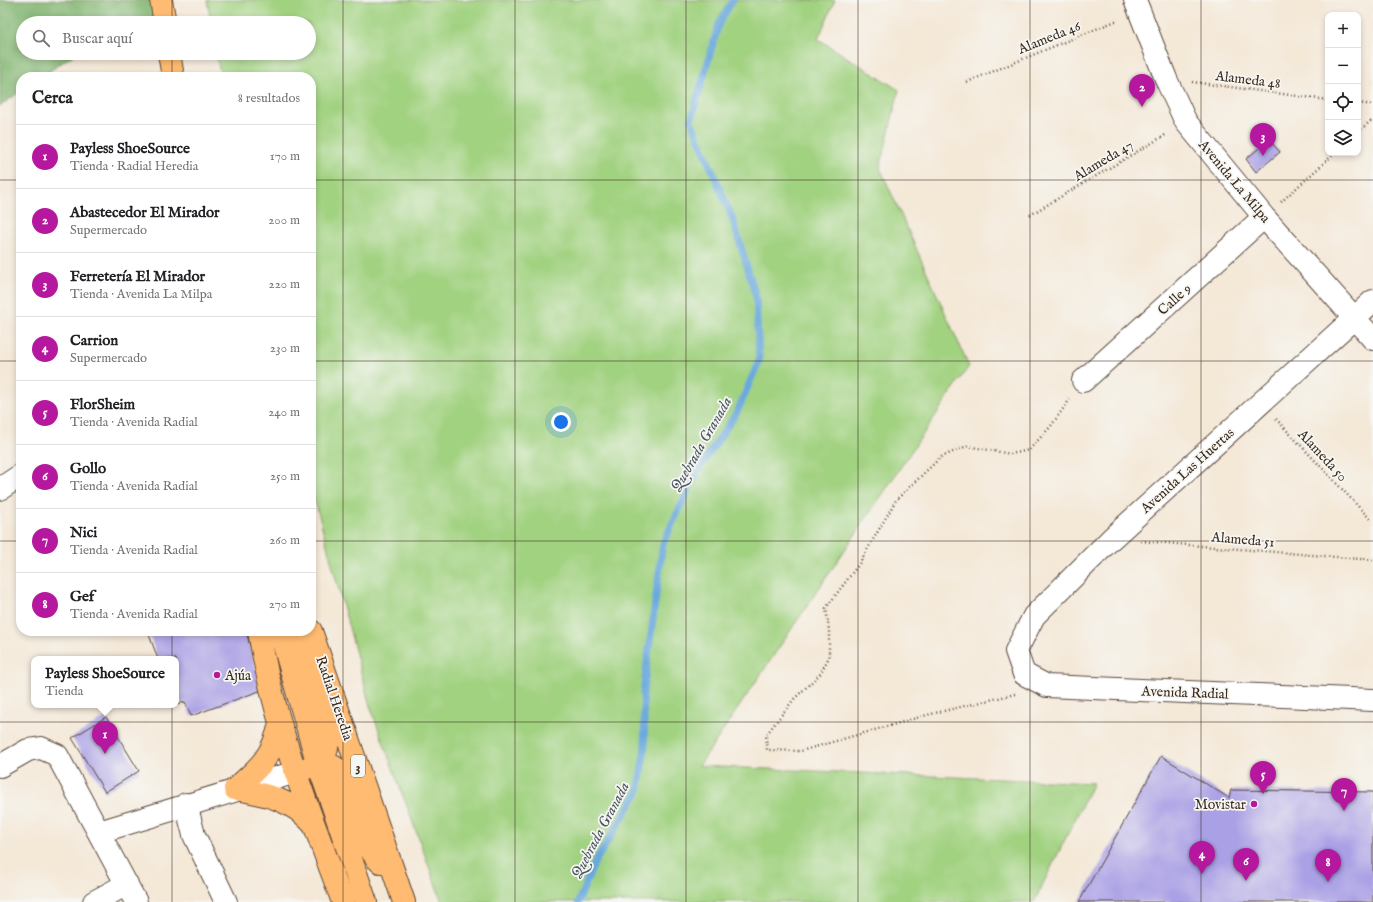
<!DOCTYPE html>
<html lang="es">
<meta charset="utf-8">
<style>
:root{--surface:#fff;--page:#f6f6f6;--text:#202124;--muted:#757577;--line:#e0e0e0;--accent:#b5179e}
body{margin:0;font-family:"IM FELL English",serif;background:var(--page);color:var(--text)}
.controls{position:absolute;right:12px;top:12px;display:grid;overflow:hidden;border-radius:8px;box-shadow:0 2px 6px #0003}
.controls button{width:36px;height:36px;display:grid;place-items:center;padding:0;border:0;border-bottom:1px solid var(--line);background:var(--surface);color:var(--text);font:20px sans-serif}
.you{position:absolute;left:561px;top:422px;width:14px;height:14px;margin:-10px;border:3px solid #fff;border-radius:50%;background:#1a73e8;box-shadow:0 0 0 6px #1a73e833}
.badge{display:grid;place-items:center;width:26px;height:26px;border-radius:50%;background:var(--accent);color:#fff;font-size:13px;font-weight:700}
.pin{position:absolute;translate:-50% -33px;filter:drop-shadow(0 1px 2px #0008)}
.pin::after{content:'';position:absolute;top:21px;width:14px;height:12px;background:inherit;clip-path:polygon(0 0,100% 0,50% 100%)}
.popup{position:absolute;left:31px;top:656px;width:148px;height:52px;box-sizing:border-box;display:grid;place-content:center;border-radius:8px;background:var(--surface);filter:drop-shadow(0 1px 3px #0005);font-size:13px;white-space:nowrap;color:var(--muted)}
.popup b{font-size:15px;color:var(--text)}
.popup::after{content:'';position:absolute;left:50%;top:100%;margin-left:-8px;border:8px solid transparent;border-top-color:var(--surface)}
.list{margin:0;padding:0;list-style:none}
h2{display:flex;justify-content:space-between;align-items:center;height:52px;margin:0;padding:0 16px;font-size:17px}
h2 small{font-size:13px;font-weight:400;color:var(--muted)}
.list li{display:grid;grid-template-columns:26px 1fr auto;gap:12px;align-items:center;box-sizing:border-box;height:64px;padding:0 16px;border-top:1px solid var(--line)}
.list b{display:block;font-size:15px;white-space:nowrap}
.list p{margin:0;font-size:13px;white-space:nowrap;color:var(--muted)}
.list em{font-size:13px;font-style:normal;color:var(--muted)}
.icon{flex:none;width:22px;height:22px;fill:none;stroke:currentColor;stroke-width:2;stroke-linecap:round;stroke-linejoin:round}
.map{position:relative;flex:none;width:1373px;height:902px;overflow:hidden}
.search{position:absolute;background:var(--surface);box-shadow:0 2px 6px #0003;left:16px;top:16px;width:300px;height:44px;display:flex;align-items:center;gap:10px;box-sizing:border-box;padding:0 14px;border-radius:22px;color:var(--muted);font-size:15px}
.panel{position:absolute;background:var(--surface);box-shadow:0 2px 6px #0003;left:16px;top:72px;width:300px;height:564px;border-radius:16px}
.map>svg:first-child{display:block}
.green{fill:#a1d280;stroke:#6e7e4f}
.forest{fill:#80b46e;stroke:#5e6f46}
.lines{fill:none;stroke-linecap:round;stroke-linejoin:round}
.stream{stroke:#6aa9dd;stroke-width:7}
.building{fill:#aaa0e5}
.minor-casing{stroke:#57463a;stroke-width:24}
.major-casing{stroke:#57463a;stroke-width:24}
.path{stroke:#57463a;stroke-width:2.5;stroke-dasharray:1 3;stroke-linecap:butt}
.minor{stroke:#fff;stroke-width:22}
.major{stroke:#ffbb71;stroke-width:22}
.grid{fill:none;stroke:#3b2a1e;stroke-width:1;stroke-opacity:0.55}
.poi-dot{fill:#b5179e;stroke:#f6f6f2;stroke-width:1.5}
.labels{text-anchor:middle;stroke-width:3.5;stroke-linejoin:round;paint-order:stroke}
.shield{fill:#f6f6f2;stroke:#73675e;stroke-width:1}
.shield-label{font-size:13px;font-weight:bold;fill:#3b2a1e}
.street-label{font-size:14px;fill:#3b2a1e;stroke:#f6f6f2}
.poi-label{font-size:14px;fill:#3b2a1e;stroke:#f6f6f2;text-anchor:start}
.water-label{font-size:15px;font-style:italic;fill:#4b5661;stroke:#f6f6f2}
</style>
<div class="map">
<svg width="1373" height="902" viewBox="0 0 1373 902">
<rect width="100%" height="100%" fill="#f6f6f2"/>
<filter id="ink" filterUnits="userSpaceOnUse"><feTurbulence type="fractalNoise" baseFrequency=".025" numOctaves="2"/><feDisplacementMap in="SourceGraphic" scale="8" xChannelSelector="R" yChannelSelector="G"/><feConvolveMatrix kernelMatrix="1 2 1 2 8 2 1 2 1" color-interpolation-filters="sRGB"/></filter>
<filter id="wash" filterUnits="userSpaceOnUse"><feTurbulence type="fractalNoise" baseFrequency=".012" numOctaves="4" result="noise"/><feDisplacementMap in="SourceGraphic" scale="16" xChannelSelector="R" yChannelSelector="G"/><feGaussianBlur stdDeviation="0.9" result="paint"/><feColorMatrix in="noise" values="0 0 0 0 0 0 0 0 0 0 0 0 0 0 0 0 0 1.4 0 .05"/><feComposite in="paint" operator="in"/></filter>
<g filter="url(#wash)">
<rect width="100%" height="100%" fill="#f4e8d7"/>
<path class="green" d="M207,0H835L818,39L899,90L880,168L969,366L699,766L1093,783L1034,902H442L370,706L311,486V77H221L216,53H309V23H211Z"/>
<path class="forest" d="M0,0H156L160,23H23V53H76L41,77H21V91L0,106Z"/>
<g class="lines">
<path class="stream" d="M578,902L595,862L638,792L645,747L643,693L663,543L698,470L737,412L759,361L756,297L733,220L691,120L719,23L733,0"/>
</g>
<g id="blocks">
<path class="building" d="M1269,140L1280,152L1256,172L1246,159Z
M150,631H216L217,634L224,631H246L262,690L191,716L185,702L176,704V659H158L148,632Z
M106,717L139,771L105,792L72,738Z
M1161,756L1229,798L1231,790L1373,792V902H1079Z"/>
</g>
</g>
<g filter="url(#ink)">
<use href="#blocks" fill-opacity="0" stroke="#57463a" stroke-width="1"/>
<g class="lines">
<defs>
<path id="minor" d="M1135,0L1166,79L1186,122L1264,217L1373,339
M1373,301L1111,539L1034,616L1016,651L1024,674L1047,686L1373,700
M1083,381L1264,217
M0,489L21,475
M0,766L28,750L41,748L57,755L136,902
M186,804L194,835L226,902
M99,832L296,772
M94,902L127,884"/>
<path id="major" d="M161,0L165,23
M169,53L173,77
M259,631C274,724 310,814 343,902
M280,631L316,758L366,902
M296,631L312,687L327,726L328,743L325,755L319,764
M311,631L404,902
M307,768C315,765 329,762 336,768C344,774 346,783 349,792C356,811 365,848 380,862
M235,789C266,794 293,800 314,825
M235,789C260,767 273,756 280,723"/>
</defs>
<use href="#minor" class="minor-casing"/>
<use href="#major" class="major-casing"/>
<path class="path" d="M967,82L1118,20
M1192,82L1328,100
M1358,103L1373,105
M1358,132L1373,119
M1281,202L1335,153
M1030,215L1167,134
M1276,419L1371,520
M1141,541L1373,560
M1015,694L927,715L801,751L767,750L766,735L794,699L820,674L829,657V630L826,608L859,564L896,500L941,457L967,446L1011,454L1029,450L1051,426L1070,399"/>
<use href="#minor" class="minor"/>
<use href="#major" class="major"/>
</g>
</g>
<path class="grid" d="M172,0V23M343,0V902M515,0V902M686,0V902M858,0V902M1030,0V902M1201,0V902M172,53V77M0,180H21M311,180H1373M0,361H21M311,361H1373M0,541H21M311,541H1373M172,631V902M0,722H1373"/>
<g class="poi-dot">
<circle cx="217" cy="675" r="4"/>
<circle cx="1254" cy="804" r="4"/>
</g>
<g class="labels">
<rect class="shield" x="351" y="755" width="14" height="22" rx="3"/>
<g class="shield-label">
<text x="358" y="771">3</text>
</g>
<g class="street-label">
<text transform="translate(1049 37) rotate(-22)" y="5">Alameda 46</text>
<text transform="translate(1248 79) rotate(7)" y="5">Alameda 48</text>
<text transform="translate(1103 160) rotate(-31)" y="5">Alameda 47</text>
<text transform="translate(1235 181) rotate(50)" y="5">Avenida La Milpa</text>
<text transform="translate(1174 299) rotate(-42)" y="5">Calle 9</text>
<text transform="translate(1323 455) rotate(47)" y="5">Alameda 50</text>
<text transform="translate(1187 470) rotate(-42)" y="5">Avenida Las Huertas</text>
<text transform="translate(1243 539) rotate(5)" y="5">Alameda 51</text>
<text transform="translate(1185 692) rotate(2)" y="5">Avenida Radial</text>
<text transform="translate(335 698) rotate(71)" y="5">Radial Heredia</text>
</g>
<g class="poi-label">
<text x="225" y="680">Ajúa</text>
<text x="1246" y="809" text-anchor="end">Movistar</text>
</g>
<g class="water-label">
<text transform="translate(701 444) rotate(-60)" y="5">Quebrada Granada</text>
<text transform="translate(600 830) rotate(-62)" y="5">Quebrada Granada</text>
</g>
</g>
</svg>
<div class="controls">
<button>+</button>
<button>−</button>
<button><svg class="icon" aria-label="locate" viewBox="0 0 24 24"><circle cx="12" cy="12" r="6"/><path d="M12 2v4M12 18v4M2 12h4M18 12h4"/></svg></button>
<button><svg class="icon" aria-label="layers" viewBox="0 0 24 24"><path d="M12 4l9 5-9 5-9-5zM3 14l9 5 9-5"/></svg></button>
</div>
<div class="you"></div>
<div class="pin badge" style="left:105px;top:754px">1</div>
<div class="popup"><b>Payless ShoeSource</b>Tienda</div>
<div class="pin badge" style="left:1142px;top:107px">2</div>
<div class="pin badge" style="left:1263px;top:156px">3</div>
<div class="pin badge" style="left:1202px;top:874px">4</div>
<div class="pin badge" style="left:1263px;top:794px">5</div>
<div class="pin badge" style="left:1246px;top:881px">6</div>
<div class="pin badge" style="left:1344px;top:811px">7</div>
<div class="pin badge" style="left:1328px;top:882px">8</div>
<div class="search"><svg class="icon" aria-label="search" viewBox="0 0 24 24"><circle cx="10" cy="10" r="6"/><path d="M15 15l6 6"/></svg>Buscar aquí</div>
<section class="panel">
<h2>Cerca<small>8 resultados</small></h2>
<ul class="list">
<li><span class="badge">1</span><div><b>Payless ShoeSource</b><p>Tienda · Radial Heredia</p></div><em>170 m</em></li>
<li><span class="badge">2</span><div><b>Abastecedor El Mirador</b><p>Supermercado</p></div><em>200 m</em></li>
<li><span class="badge">3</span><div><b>Ferretería El Mirador</b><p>Tienda · Avenida La Milpa</p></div><em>220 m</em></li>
<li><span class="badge">4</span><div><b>Carrion</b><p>Supermercado</p></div><em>230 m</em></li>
<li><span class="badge">5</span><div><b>FlorSheim</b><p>Tienda · Avenida Radial</p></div><em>240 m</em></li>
<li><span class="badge">6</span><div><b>Gollo</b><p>Tienda · Avenida Radial</p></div><em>250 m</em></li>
<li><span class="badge">7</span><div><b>Nici</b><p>Tienda · Avenida Radial</p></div><em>260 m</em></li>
<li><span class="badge">8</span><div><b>Gef</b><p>Tienda · Avenida Radial</p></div><em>270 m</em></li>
</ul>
</section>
</div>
